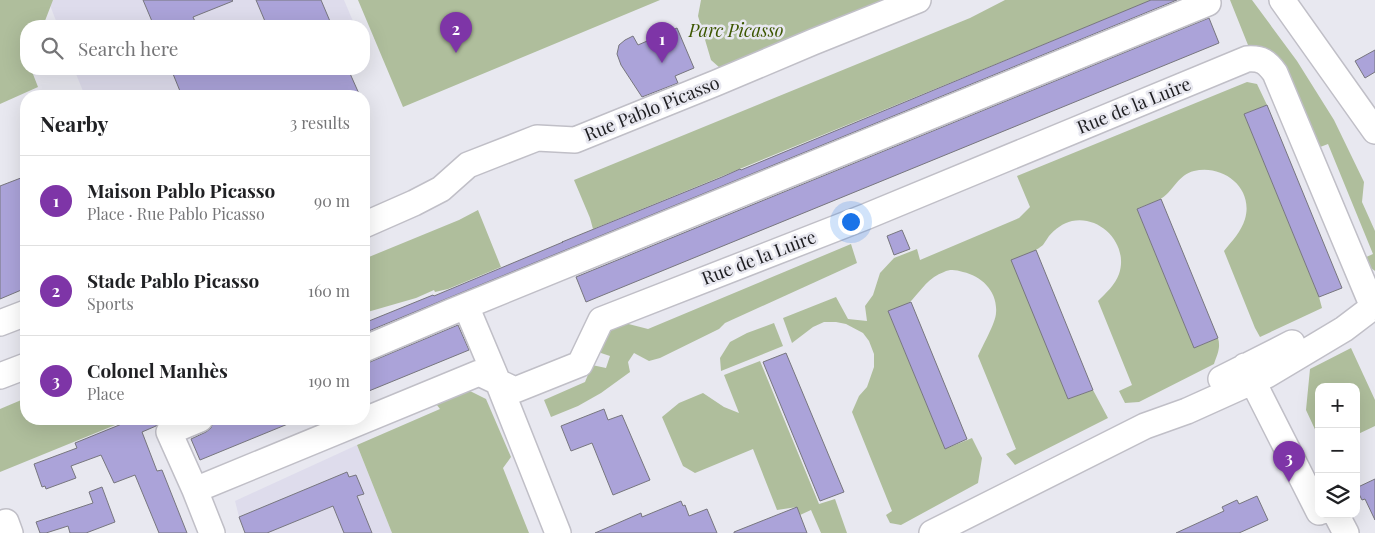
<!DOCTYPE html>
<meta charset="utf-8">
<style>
:root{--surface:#fff;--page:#f2f2f2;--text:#202124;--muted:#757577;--line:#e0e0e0;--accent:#7e35a7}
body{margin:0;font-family:"Playfair Display",serif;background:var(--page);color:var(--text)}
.controls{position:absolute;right:15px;bottom:15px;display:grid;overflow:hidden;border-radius:10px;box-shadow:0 5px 20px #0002}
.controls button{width:45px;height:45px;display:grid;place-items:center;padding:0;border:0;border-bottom:1px solid var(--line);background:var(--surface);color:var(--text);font:25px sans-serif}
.you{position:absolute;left:850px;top:221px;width:18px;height:18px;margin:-12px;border:4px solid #fff;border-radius:50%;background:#1a73e8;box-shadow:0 0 0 8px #1a73e833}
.badge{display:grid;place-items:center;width:32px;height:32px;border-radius:50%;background:var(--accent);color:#fff;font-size:16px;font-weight:700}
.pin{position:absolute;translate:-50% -41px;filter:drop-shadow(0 1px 2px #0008)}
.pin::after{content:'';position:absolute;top:26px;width:18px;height:15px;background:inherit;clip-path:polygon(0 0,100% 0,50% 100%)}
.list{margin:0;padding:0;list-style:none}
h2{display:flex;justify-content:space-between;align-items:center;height:65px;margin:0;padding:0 20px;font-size:21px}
h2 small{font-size:16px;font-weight:400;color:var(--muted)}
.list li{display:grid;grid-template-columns:32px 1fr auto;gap:15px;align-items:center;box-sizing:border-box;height:90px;padding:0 20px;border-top:1px solid var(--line)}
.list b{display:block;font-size:19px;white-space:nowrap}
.list p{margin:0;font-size:16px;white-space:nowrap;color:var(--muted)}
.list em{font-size:16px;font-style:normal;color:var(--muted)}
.icon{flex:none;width:28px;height:28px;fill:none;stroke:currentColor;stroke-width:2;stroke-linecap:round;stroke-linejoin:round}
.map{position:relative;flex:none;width:1375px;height:533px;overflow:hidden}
.search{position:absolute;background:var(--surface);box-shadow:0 5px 20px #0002;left:20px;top:20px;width:350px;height:55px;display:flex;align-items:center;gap:12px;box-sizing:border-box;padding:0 18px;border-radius:20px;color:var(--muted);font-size:19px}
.panel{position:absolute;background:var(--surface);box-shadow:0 5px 20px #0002;left:20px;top:90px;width:350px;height:335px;border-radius:20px}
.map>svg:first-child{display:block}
.built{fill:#dedcec}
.green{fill:#afbe9c}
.building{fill:#aba3d9;stroke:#77767e}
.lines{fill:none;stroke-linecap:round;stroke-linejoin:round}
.minor-casing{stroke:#c0bfc7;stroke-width:28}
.minor{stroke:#fff;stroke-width:25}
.labels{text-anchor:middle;stroke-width:5;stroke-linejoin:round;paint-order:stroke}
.park-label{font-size:18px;font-style:italic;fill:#3c5600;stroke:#e8e8f0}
.street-label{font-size:18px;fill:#1e1e21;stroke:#e8e8f0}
</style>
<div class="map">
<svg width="1375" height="533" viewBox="0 0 1375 533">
<rect width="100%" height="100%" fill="#e8e8f0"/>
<path class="built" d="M48,0H344L355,26H58Z
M74,69H323L272,88L275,96H85Z
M357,445L392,533H245L239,517L235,501Z"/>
<path class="green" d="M0,0H53L43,26H26V69H31L38,87L0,104Z
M358,0H660L403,107Z
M701,0H897L720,68L711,60L698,16Z
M1005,0H1152L593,229L590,218L574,180L970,18Z
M1230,0H1252L1297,61L1334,120L1364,182L1362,202L1375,231V271L1371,268L1364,258L1373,254L1328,144L1315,149L1250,50Z
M1247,82L1257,84L1267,105L1244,114L1319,297L1322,308L1260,337L1255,328L1224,251C1232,241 1241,232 1245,219C1254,188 1223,164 1194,171C1178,175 1174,190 1162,198C1154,203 1145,205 1137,209L1194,348L1218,338C1221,348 1217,355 1214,364L1139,402L1125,403L1119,391L1132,385L1098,301C1106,293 1115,285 1119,274C1129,245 1101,215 1072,221C1063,223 1055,229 1049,236C1047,239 1045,242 1043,245C1034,253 1022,256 1012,260L1068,399L1093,390L1108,418L1015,465L1006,454L1016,449L978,356C982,347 996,322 996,313C998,292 982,276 963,272C956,270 950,269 944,272C929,277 922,289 912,300C907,306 895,308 888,311L945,449L972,438L982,458L978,483L901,525L890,523L886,515L892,511L852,412L859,396L867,387L874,367V354L869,341L863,333L846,324L836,322H824L813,327L792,343L783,318L836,297L848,319L867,321L865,306L873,295L880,273L894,258L917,249L920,260L1019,218L1030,207L1017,176Z
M478,210L501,267L448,289L435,292L434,290L416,298L364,313V259L459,220Z
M851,244L857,263L725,323L719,329L660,358L649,361L634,353L628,362L630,372L601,393L578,406L551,417L544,400L585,382L592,365L606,368L610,356L595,351L609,319L648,329Z
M774,323L783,346L721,371L720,358L730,342L747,333Z
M1351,348L1375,400V426L1356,435V387H1319V438L1306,410L1310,369Z
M760,361L819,504L835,499L847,533H821L811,510L800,515L797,507L777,510L753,449L695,473L683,466L662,417L679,403L703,393L724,407L739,413L724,375Z
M468,390L486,399L511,457L503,468L529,533H392L357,445L440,409L433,400Z
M26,398V419H130L0,472V409Z"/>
<path class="building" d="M143,0H232L233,1L193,17L197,26H154Z
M256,0H321L332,26H267Z
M1151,0H1177L446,299L364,333V323L433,295L434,296L563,242H562L722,177L740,169L741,170Z
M1209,18L1219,43L586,302L576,277Z
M677,28L694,68L675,76L678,83L642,97L621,65L617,54L619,45L625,40L633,36L638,45Z
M1375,50V72L1365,78L1355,61Z
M171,69H348L360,96H182Z
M1267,105L1342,288L1319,297L1244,114Z
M26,176V288L0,299V186Z
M1161,199L1218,338L1194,348L1137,209Z
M902,230L910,249L894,255L887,236Z
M1036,250L1093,390L1068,399L1011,260Z
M911,302L967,439L945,449L888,311Z
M458,325L469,350L364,393V363L370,362Z
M786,353L844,492L820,501L763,362Z
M604,409L608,420L622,415L650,480L613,495L592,443L571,451L561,426Z
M134,419H163L158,423L156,426L142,432L157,471L162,470L187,533H159L135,475L114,483L101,455L71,466L76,478L46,489L45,486L42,487L34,464L77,448L75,443Z
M214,419H300L200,460L191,439L206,432L211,428Z
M347,472L349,477L356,475L364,494L357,496L372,533H344L333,506L267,533H245L239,517Z
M1375,479V520L1365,499L1362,500L1356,488Z
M102,487L115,522L86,533H70L68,526L46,533H40L36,522L93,503L89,492Z
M1257,496L1268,520L1239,533H1176L1224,511L1222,507L1237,500L1239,504Z
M681,501L683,506L685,505L689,516L707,509L717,533H595L641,513L642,517Z
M797,507L807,533H734V532Z"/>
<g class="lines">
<defs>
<path id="minor" d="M1282,0L1375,131
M364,225L414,203L441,189L468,165L537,138L575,140L716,83L813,42L918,0
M466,306L498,382L558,533
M0,323L26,313
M364,349L451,312L1208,3
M1245,366L1319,512
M0,376L26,366
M1221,379L1292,343
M200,419L169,432L195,490L212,533
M195,490L479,373L515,390L580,364L601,320L865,217L1247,59C1262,58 1267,62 1275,73L1373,307
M1336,514L1346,533
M6,522L10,533
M932,533L1145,426L1187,411L1267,375L1344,329L1373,307"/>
</defs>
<use href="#minor" class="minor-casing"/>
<use href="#minor" class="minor"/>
</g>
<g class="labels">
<g class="park-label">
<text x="736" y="37">Parc Picasso</text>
</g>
<g class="street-label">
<text transform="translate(1134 106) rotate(-22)" y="6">Rue de la Luire</text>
<text transform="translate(652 109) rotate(-22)" y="6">Rue Pablo Picasso</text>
<text transform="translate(759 258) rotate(-21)" y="6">Rue de la Luire</text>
</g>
</g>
</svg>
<div class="controls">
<button>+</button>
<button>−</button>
<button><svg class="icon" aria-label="layers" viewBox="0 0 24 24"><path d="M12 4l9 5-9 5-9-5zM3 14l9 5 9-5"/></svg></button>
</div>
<div class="you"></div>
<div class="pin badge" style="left:662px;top:63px">1</div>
<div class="pin badge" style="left:456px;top:53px">2</div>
<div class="pin badge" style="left:1289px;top:482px">3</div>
<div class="search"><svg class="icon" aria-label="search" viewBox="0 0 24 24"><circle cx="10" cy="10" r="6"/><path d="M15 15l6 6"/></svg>Search here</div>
<section class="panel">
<h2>Nearby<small>3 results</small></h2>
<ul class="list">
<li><span class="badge">1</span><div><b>Maison Pablo Picasso</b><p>Place · Rue Pablo Picasso</p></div><em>90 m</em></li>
<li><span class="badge">2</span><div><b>Stade Pablo Picasso</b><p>Sports</p></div><em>160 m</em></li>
<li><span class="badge">3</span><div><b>Colonel Manhès</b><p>Place</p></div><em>190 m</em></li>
</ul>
</section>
</div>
